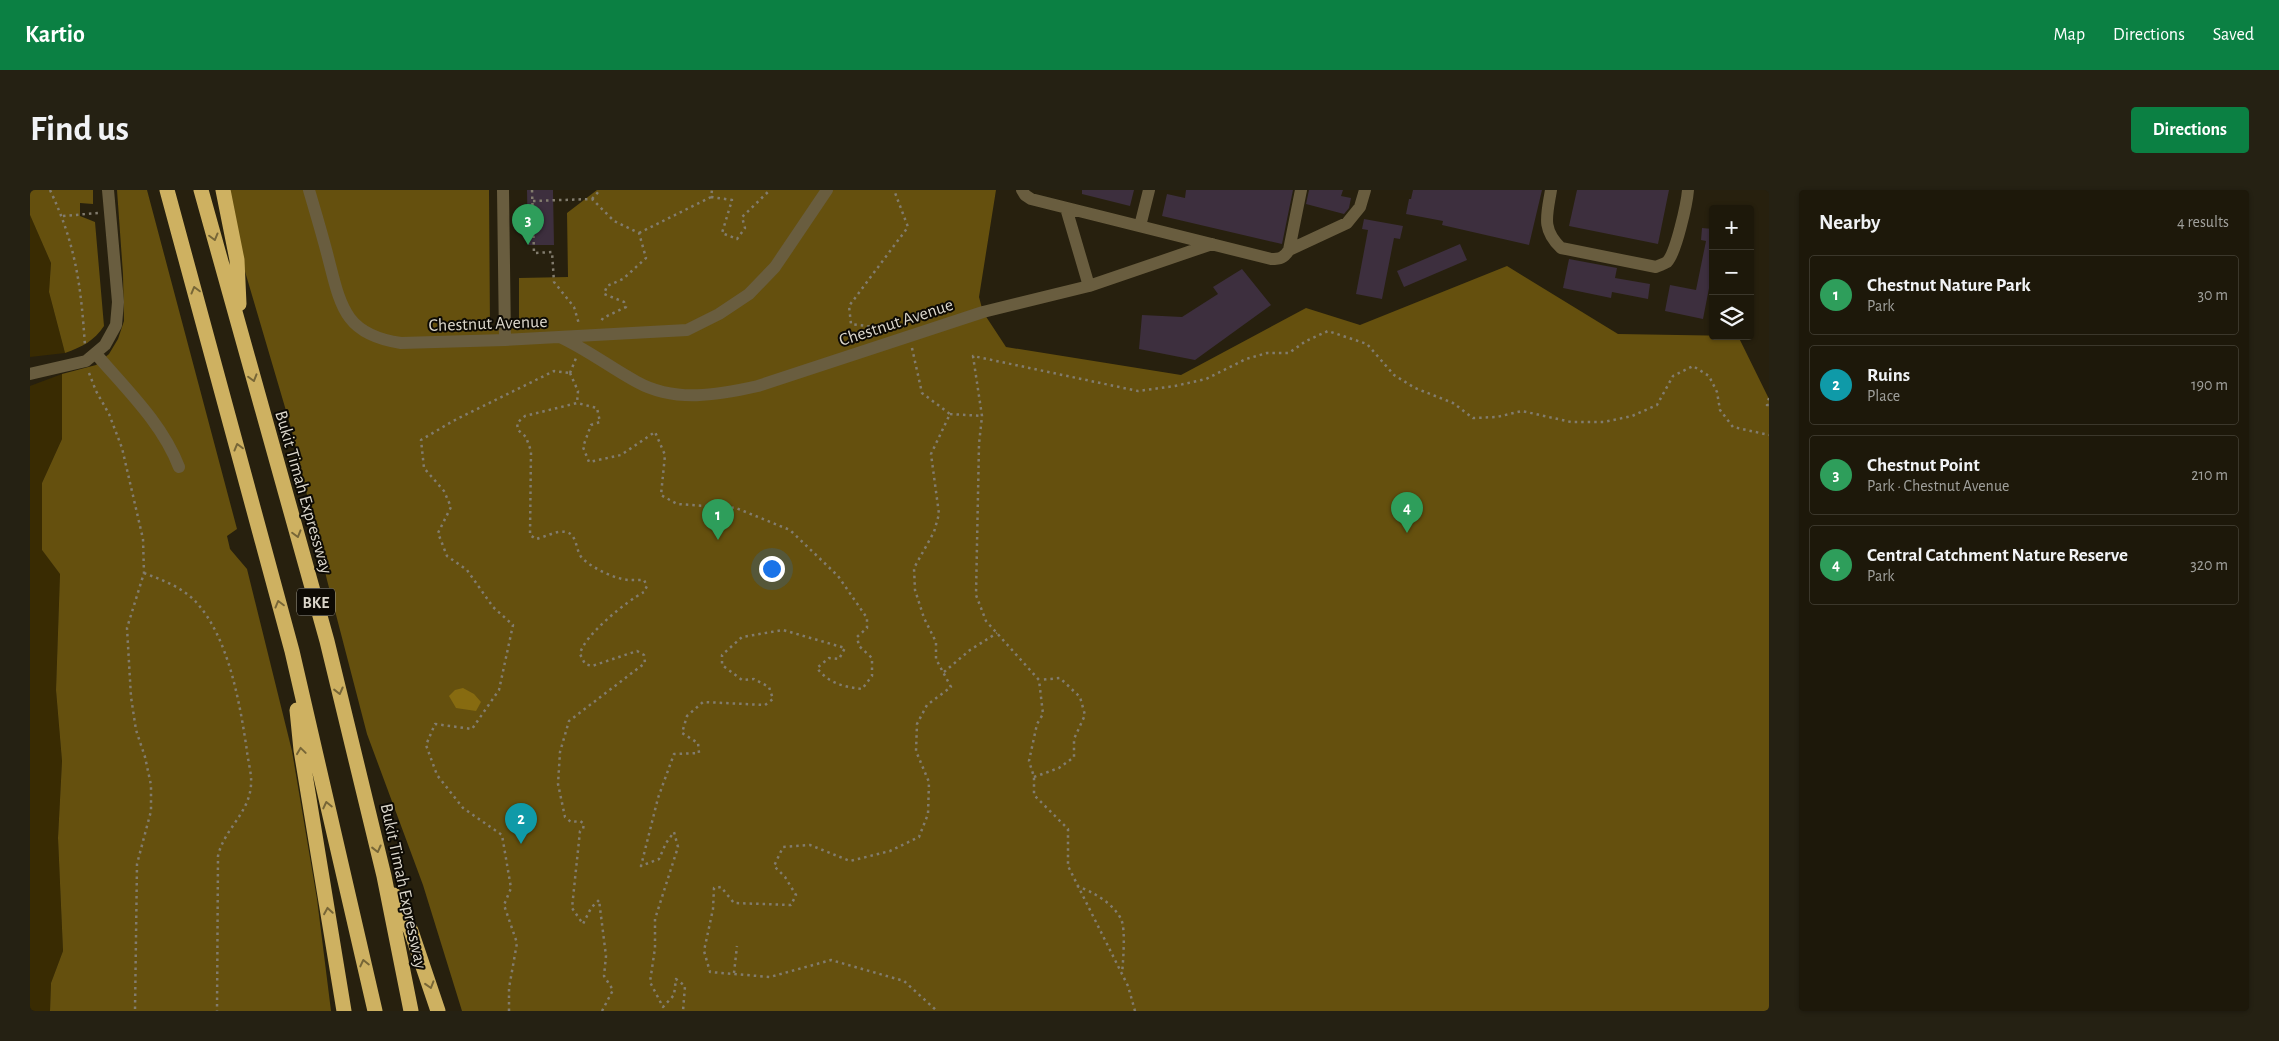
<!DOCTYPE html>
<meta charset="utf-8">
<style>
:root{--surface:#1d180a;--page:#252113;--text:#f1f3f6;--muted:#a0a09c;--line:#3b372b;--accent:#0b8043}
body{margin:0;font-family:"Alegreya Sans",sans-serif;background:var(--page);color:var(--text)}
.controls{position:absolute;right:15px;top:15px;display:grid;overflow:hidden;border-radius:5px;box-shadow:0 1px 4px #0004}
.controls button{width:45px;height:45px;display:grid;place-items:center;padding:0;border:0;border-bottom:1px solid var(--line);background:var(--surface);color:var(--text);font:25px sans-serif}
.you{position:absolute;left:741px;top:378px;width:18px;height:18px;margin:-12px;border:4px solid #fff;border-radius:50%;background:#1a73e8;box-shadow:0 0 0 8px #1a73e833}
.badge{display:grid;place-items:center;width:32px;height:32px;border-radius:50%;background:var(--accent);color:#fff;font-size:16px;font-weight:700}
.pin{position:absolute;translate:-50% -41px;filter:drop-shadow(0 1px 2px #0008)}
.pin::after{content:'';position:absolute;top:26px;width:18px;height:15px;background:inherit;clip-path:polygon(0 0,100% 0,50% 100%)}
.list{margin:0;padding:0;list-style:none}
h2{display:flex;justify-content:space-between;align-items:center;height:65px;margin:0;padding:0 20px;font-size:21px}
h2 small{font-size:16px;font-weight:400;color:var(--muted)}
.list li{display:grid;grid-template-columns:32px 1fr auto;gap:15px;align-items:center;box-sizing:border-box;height:80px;margin:0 10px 10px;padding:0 10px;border:1px solid var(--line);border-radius:5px}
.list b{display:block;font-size:19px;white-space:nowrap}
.list p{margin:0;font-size:16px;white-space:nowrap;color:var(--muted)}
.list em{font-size:16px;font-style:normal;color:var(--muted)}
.icon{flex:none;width:28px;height:28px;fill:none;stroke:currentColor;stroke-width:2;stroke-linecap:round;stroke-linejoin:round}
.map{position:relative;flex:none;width:1739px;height:821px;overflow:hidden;border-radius:5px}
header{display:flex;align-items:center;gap:30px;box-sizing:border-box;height:70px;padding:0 25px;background:var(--accent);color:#fff}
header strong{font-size:24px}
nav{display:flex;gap:28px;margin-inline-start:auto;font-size:18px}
.intro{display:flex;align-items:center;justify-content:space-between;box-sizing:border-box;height:120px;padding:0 30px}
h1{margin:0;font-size:35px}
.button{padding:12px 22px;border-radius:5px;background:var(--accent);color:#fff;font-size:18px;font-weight:700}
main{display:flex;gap:30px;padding:0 30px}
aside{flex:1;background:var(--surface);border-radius:5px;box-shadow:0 1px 4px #0004}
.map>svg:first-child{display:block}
.green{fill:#392b02}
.forest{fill:#65500e}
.water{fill:#876b10}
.building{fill:#3d2f3e}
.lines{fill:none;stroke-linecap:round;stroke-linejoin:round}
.path{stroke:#827c6e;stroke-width:2.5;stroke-dasharray:2.5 4;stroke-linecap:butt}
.minor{stroke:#695d3f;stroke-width:12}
.highway{stroke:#ceb161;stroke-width:15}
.oneway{stroke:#776637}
.labels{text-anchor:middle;stroke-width:4;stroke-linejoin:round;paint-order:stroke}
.shield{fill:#0d0a04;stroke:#9e9a90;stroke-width:1}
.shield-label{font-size:16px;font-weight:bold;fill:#dcd7cc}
.street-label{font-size:18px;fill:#dcd7cc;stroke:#0d0a04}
</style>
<header>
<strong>Kartio</strong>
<nav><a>Map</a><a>Directions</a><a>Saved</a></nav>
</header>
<div class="intro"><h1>Find us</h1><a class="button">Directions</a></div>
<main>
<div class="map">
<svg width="1739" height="821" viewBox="0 0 1739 821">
<rect width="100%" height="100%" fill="#27200e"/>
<path class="green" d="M0,25L21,73L19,102L35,163L0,167Z
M32,184V249L12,293V360L30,384L26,500L32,571L28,648L33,761L21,793L20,821H0V196Z"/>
<path class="forest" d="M0,0H63V14L50,13V26L65,32L74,136C64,151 52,157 35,163L19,102L21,73L0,25Z
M87,0H117L207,339L197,346L200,359L217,379L262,561L287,709L301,821H20L21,793L33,761L28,648L32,571L26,500L30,384L12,360V293L32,249V184L66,175L79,164L88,149L94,131L93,84Z
M191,0H459L460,139L489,138V88L538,87L537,23L567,0H966L949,107L953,122L976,157L1151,185L1276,118L1330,135L1477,76L1588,144L1708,146L1739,209V821H432L393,695L337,544L297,390L262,241Z"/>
<path class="water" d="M433,498L444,504L451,512L446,521L426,518L419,506L425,500Z"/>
<path class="building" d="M497,0H523L524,55H498Z
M1052,0H1104L1100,16L1052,4Z
M1156,0H1263L1252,54L1132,26L1137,4L1155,8Z
M1279,0H1313L1311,6L1321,8L1319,18L1314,24L1276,14Z
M1383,0H1512L1499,55L1412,35L1413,31L1376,24L1379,9H1381Z
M1547,0H1639L1628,54L1539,36Z
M1334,29L1373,36L1370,49L1364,48L1352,109L1326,104L1338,40L1332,39Z
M1672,38L1683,39V89L1681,88L1673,129L1635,121L1640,95L1666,100L1676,51L1671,50Z
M1430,54L1437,70L1374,97L1367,81Z
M1539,69L1587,78L1585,88L1620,94L1618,109L1582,102L1581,108L1533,98Z
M1212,79L1241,115L1165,170L1109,159L1112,125L1152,127L1188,104L1183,97Z"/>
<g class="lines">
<path class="path" d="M20,0C46,55 51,96 55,156
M502,0L504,63L522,62L524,92L544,117L549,134
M681,7L702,10L692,43L707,49L715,38L712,27L740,0
M562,9L570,0
M503,11L562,9L584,31L609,43L616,68L593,89L577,96L574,104L594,112L596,117L573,128L570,133
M33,26L68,23
M609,43L681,7L682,0
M859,139L821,134L819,116L878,37L864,0
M882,158L892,203L920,224L901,264L909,324L904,342L884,378L885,400L894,428L906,452V469L921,497L897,515L887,534L886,561L899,592L898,624L889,647L860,661L820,671L780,655L753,657L744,676L755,687L766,705L761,715L704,713L691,697L684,698L683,719L674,761L680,782L740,787L801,770L874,791L907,821
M59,183L66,201L79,224L92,258L113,349L114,383L97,438L101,507L106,540L115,567L121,595V621L107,674L105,821
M540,183L546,168
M540,183L548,201L547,213
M1739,208L1737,215H1739
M920,224L952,226
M114,383C132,390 152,397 166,412C199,448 210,514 217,561C218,572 222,584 221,595C219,624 194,639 188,666L187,821
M914,482L940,460L967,443
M1004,587L1029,578L1044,567V549L1055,525L1050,507L1030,488L1010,490
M1047,696C1063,702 1083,713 1091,729C1096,739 1093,772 1092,784
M704,783L707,756
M479,821V798L487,753L474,715L481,698L472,645L433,618L407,585L396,555L405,534L442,539L469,500L483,435L463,417L437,380L417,366L408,343L421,317L414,301L394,278L391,250L423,231L524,181L540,183
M572,821L583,800L574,786L576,766L569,710L561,718L553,734L542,718L550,641L553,639L554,634L550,631L541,632L535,627L528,594L530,562L539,531L615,473L614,465L607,461L562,476L555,474L550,464C554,445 597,411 614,402L617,396L614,390C609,390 604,390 599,390C585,389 564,379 553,369C545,362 548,344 536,342C527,340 515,347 506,349L500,345L501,261L496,247L488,240L487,233L495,226L547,213L567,218L570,232L561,235L553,257L559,272L591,265L625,242L635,265L631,305L647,314L706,318L760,340L808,386L837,428V438L827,447L829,456L842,468V486L832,499C814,497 798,493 787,478L799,468L809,469L815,458L753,440L712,447L692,465V475L712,490L724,489L739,497L743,509L735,515L673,512L657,526L652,543L668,553L669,563L644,564L628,608L611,676L629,669L636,653L644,642L648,657L625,729V758L620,792L633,817L644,805L646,789L655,796L653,821
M1105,821L1098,796L1038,676V639L1004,605V587L999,571L1007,534L1013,524L1009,490L956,431L946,405L949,254L952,226L943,166L1108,201L1145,196L1176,189L1216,169L1237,163H1259L1276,151L1298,141L1337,154L1364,185L1385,198L1423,213L1443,228L1467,227L1492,221L1541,232H1574L1602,226L1627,215L1643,186L1663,176L1679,186L1687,202L1690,220L1703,237L1739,245"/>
<path class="minor" d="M279,0C286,24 293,47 299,71C311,118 316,145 371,153L475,150L657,140L689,124L719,104L745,77L797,0
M473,0L475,150
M992,0L995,5L1001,9L1241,69C1250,69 1254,68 1259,60L1271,0
M1521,0C1517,25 1511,39 1531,58L1626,77C1630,75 1634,74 1637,72C1646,63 1657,13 1658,0
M1036,18L1059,96
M1110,36L1119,0
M1259,60L1317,33L1330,17L1335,0
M530,147C558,160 581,178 607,192C645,213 688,205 728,196L953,122L1059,96L1182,54
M66,164C96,199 132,233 149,277
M0,184L56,171L75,155L86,135L88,112L78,0"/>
<path class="highway" d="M137,0L262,461L345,821
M171,0L297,451L354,686L381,821
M193,0L207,70L209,114
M267,520L271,560L314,821
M364,705L381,741L408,821"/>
</g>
<defs><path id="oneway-chevron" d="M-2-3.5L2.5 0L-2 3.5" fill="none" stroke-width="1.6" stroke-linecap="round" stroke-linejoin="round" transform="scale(1.25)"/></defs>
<g class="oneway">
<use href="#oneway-chevron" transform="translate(184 47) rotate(75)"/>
<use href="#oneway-chevron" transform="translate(165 100) rotate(-105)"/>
<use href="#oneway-chevron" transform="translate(223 188) rotate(74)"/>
<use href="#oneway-chevron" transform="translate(208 257) rotate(-105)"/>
<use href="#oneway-chevron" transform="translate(267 344) rotate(74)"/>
<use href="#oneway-chevron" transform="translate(249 414) rotate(-105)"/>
<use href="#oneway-chevron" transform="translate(309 501) rotate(76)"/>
<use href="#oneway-chevron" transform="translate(271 561) rotate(-98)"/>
<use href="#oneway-chevron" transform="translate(297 615) rotate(-103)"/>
<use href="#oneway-chevron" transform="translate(347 659) rotate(76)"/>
<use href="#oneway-chevron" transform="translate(298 721) rotate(-99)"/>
<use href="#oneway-chevron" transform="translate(334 773) rotate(-103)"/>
<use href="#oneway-chevron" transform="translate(400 795) rotate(73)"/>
</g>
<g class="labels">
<rect class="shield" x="267" y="398.5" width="38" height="27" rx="4"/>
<g class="shield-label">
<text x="286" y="418">BKE</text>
</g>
<g class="street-label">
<text transform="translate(866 132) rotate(-18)" y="6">Chestnut Avenue</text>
<text transform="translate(458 133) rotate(-2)" y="6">Chestnut Avenue</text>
<text transform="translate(274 302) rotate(74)" y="6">Bukit Timah Expressway</text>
<text transform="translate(374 696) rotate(78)" y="6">Bukit Timah Expressway</text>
</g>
</g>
</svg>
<div class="controls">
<button>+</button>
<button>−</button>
<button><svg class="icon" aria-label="layers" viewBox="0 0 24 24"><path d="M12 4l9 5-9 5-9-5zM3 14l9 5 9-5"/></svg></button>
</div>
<div class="you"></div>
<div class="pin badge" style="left:688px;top:350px;background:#2e9e5b">1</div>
<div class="pin badge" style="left:491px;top:654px;background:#0f9aa8">2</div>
<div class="pin badge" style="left:498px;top:55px;background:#2e9e5b">3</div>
<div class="pin badge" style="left:1377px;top:343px;background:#2e9e5b">4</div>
</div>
<aside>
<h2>Nearby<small>4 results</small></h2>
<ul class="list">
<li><span class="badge" style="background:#2e9e5b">1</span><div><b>Chestnut Nature Park</b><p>Park</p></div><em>30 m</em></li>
<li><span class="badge" style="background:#0f9aa8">2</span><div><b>Ruins</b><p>Place</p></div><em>190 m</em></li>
<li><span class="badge" style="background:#2e9e5b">3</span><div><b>Chestnut Point</b><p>Park · Chestnut Avenue</p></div><em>210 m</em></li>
<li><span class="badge" style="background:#2e9e5b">4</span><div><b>Central Catchment Nature Reserve</b><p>Park</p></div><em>320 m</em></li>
</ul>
</aside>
</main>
